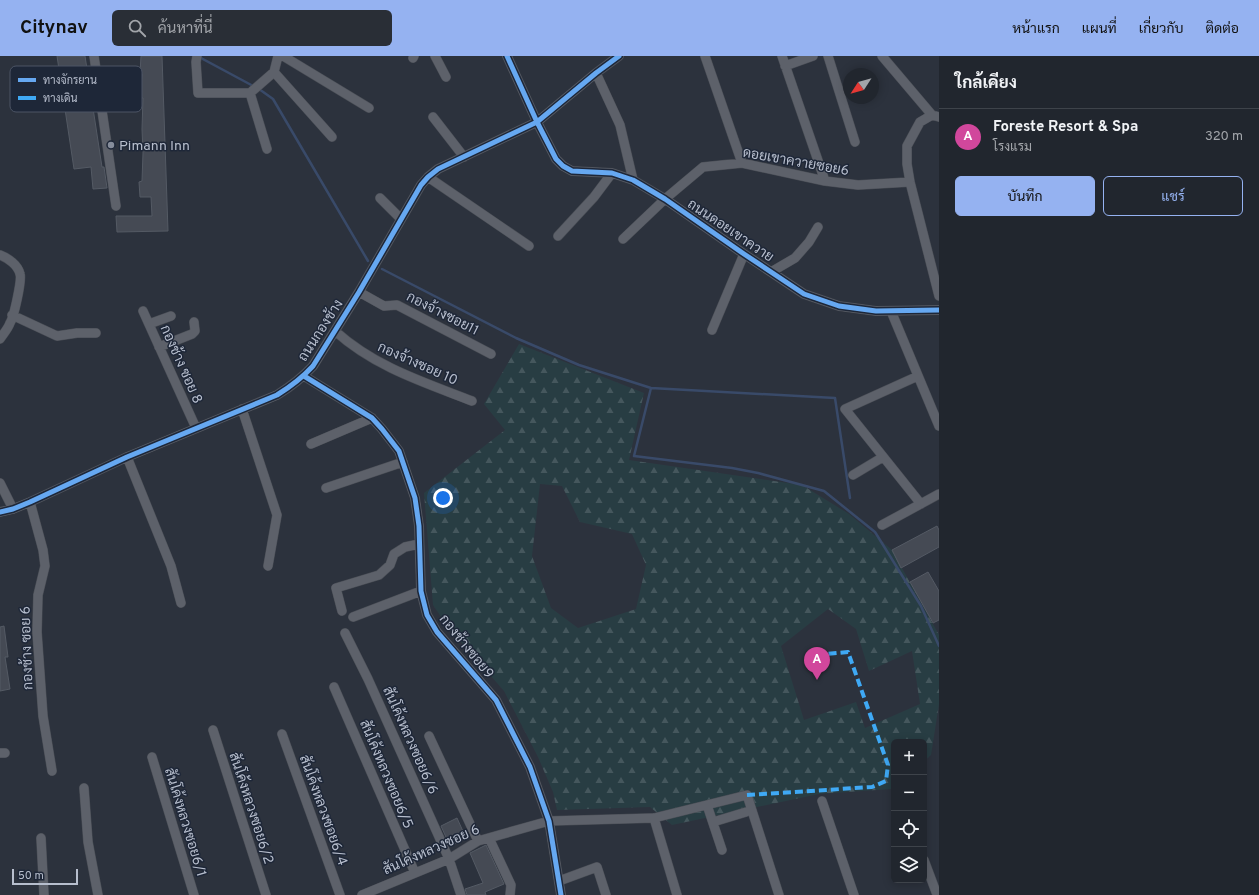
<!DOCTYPE html>
<html lang="th">
<meta charset="utf-8">
<style>
:root{--surface:#21262e;--page:#292e36;--text:#f1f3f6;--muted:#a2a5aa;--line:#3e434a;--accent:#95b2f1}
body{margin:0;font-family:Overpass,Sarabun,sans-serif;background:var(--page);color:var(--text)}
.controls{position:absolute;right:12px;bottom:12px;display:grid;overflow:hidden;border-radius:6px;box-shadow:0 2px 10px #0003}
.controls button{width:36px;height:36px;display:grid;place-items:center;padding:0;border:0;border-bottom:1px solid var(--line);background:var(--surface);color:var(--text);font:20px sans-serif}
.compass{position:absolute;left:843px;top:12px;width:36px;height:36px;border-radius:50%;background:var(--surface);box-shadow:0 2px 10px #0003;rotate:234deg}
.scale{position:absolute;left:12px;bottom:10px;width:66px;box-sizing:border-box;padding-left:4px;border:2px solid #b7becd;border-top:0;font-size:11px;line-height:14px;white-space:nowrap;color:#b7becd;-webkit-text-stroke:3px #1e2738;paint-order:stroke}
.you{position:absolute;left:443px;top:442px;width:14px;height:14px;margin:-10px;border:3px solid #fff;border-radius:50%;background:#1a73e8;box-shadow:0 0 0 6px #1a73e833}
.badge{display:grid;place-items:center;width:26px;height:26px;border-radius:50%;background:var(--accent);color:#fff;font-size:13px;font-weight:700}
.pin{position:absolute;translate:-50% -33px;filter:drop-shadow(0 1px 2px #0008)}
.pin::after{content:'';position:absolute;top:21px;width:14px;height:12px;background:inherit;clip-path:polygon(0 0,100% 0,50% 100%)}
.list{margin:0;padding:0;list-style:none}
h2{display:flex;justify-content:space-between;align-items:center;height:52px;margin:0;padding:0 16px;font-size:17px}
h2 small{font-size:13px;font-weight:400;color:var(--muted)}
.list li{display:grid;grid-template-columns:26px 1fr auto;gap:12px;align-items:center;box-sizing:border-box;height:56px;padding:0 16px;border-top:1px solid var(--line)}
.list b{display:block;font-size:15px;white-space:nowrap}
.list p{margin:0;font-size:13px;white-space:nowrap;color:var(--muted)}
.list em{font-size:13px;font-style:normal;color:var(--muted)}
.actions{display:flex;gap:8px;padding:12px 16px}
.actions a{flex:1;padding:9px 0;border:1px solid var(--accent);border-radius:6px;text-align:center;font-size:14px;color:var(--accent)}
.actions .main{background:var(--accent);color:#111}
.icon{flex:none;width:22px;height:22px;fill:none;stroke:currentColor;stroke-width:2;stroke-linecap:round;stroke-linejoin:round}
.map{position:relative;flex:none;width:939px;height:839px;overflow:hidden}
header{display:flex;align-items:center;gap:24px;box-sizing:border-box;height:56px;padding:0 20px;background:var(--accent);color:#111}
header strong{font-size:19px}
nav{display:flex;gap:22px;margin-inline-start:auto;font-size:14px}
.search{width:280px;height:36px;background:var(--page);display:flex;align-items:center;gap:10px;box-sizing:border-box;padding:0 14px;border-radius:6px;color:var(--muted);font-size:15px}
main{display:flex}
aside{flex:1;background:var(--surface)}
.map>svg:first-child{display:block}
.forest{fill:url(#forest-firs);fill-rule:evenodd}
.lines{fill:none;stroke-linecap:round;stroke-linejoin:round}
.stream{stroke:#394a69;stroke-width:2.5}
.building{fill:#454a54;stroke:#545a64}
.minor-casing{stroke:#494d55;stroke-width:10}
.minor{stroke:#5d616a;stroke-width:9}
.quiet{stroke:#3fa9f5;stroke-width:4;stroke-dasharray:8 4;stroke-linecap:butt}
.cycleway-casing{stroke:#1e2738;stroke-width:8}
.cycleway{stroke:#66a8f1;stroke-width:5}
.poi-dot{fill:#868d9b;stroke:#1e2738;stroke-width:1.5}
.labels{text-anchor:middle;stroke-width:3;stroke-linejoin:round;paint-order:stroke}
.poi-label{font-size:14px;fill:#b7becd;stroke:#1e2738;text-anchor:start}
.street-label{font-size:14px;fill:#b7becd;stroke:#1e2738}
.key{fill:#1e2738;stroke:#4c5465;stroke-width:1}
.key-label{font-size:11px;fill:#b7becd}
</style>
<header>
<strong>Citynav</strong>
<div class="search"><svg class="icon" aria-label="search" viewBox="0 0 24 24"><circle cx="10" cy="10" r="6"/><path d="M15 15l6 6"/></svg>ค้นหาที่นี่</div>
<nav><a>หน้าแรก</a><a>แผนที่</a><a>เกี่ยวกับ</a><a>ติดต่อ</a></nav>
</header>
<main>
<div class="map">
<svg width="939" height="839" viewBox="0 0 939 839">
<defs>
<pattern id="forest-firs" width="22" height="20" patternUnits="userSpaceOnUse"><rect width="22" height="20" fill="#283d43"/><path d="M5 1l3.5 6h-7zM16 11l3.5 6h-7z" fill="#45575d"/></pattern>
</defs>
<rect width="100%" height="100%" fill="#2c323d"/>
<path class="forest" d="M519,288L644,337L629,404L802,429L849,458L892,494L939,579V648L931,699L924,705V686H894V731L891,733L819,738L672,769L650,751L557,754L553,736L538,701L504,635L448,571L433,549L424,437L505,374L484,348ZM540,428L562,430L580,466L632,478L646,509L636,553L578,572L551,552L532,500ZM828,553L856,573L869,615L912,595L920,648L865,672L856,646L804,664L781,590Z"/>
<g class="lines">
<path class="stream" d="M199,1L255,31
M259,33L273,43L368,205
M382,213L516,282L579,309L651,332L835,342L850,442
M651,332L634,400L732,412L758,417L824,435L875,476L921,550L939,590"/>
</g>
<path class="building" d="M57,0H85L102,111H104L107,132L93,133L91,111L74,113Z
M141,0H162L168,175L117,176L116,160H152L151,141H140L139,126L142,125L143,97L142,73L143,42H140L142,18H140Z
M937,470L939,474V491L901,512L892,494Z
M928,516L939,535V564L933,567L910,526Z
M4,570L8,601H5L10,633L0,635V571Z
M457,762L466,782L450,790L441,770Z
M486,789L504,828L485,836L486,839H467L465,833L483,827L470,797Z"/>
<g class="lines">
<defs>
<path id="minor" d="M94,0L116,150
M197,0L196,6L198,37H250L274,16L278,0
M283,0L369,52
M435,0L446,21
M507,0L537,66L556,103L563,110L572,115L612,117L633,124L665,143L744,198L804,238L839,250L876,255L939,254
M705,0L742,107
M782,0L825,125
M828,0L855,86
M882,0L932,59L939,61
M413,2L414,0
M785,10L813,0
M274,16L332,81
M596,17L620,69L633,124
M250,37L267,93
M932,59L920,66L907,90V108L910,126L939,240
M433,61L464,101
M428,121L529,190
M380,142L401,163
M558,180L594,141L612,117
M623,183L665,143L703,111L742,107L825,125L858,129L910,126
M0,199C8,202 18,209 20,218C22,224 14,261 10,267C8,273 3,278 0,283
M771,216L795,202L809,186L818,171
M359,236L384,250L397,249L491,298
M143,255L196,372
M891,255L939,370
M12,259L57,280L77,277H96
M149,268L171,260
M712,274L744,198
M335,275C375,311 423,326 472,345
M159,291L192,278L195,275L194,266
M304,320L372,362L382,373L399,395L415,442L419,470L421,535L427,559L437,576L496,644L530,711L549,765L561,839
M918,320L845,353L921,448
M242,353L277,459L268,510
M311,388L372,362
M127,401L171,510L181,547
M853,419L883,401
M0,427L13,453
M326,432L403,406
M30,446L43,494L45,510L38,539L37,576L43,660L52,715
M0,456L13,453L30,446L127,401L277,339C290,331 302,322 313,310L359,236L421,129L428,121L438,113L537,66L596,17L619,0
M882,469L939,438
M342,555L336,532L379,519L390,509L394,498L405,491L419,488
M353,561L421,535
M345,577L368,623L449,803L461,839
M334,631L415,817
M213,674L266,839
M282,678L340,839
M429,680L478,785
M0,697H5
M152,701L194,839
M84,732L88,786L98,839
M822,745L854,839
M707,749L722,794
M654,762L677,839
M713,766L746,756
M41,782L44,839
M489,782L511,829L510,839
M924,804L936,836
M559,825L597,811L606,839
M362,839L449,803L478,785L549,765L654,762L747,739L779,839"/>
</defs>
<use href="#minor" class="minor-casing"/>
<use href="#minor" class="minor"/>
<path class="quiet" d="M747,739L872,731L886,725L888,709L848,596L827,598"/>
<defs>
<path id="cycleway" d="M507,0L537,66L556,103L563,110L572,115L612,117L633,124L665,143L744,198L804,238L839,250L876,255L939,254
M304,320L372,362L382,373L399,395L415,442L419,470L421,535L427,559L437,576L496,644L530,711L549,765L561,839
M0,456L13,453L30,446L127,401L277,339C290,331 302,322 313,310L359,236L421,129L428,121L438,113L537,66L596,17L619,0"/>
</defs>
<use href="#cycleway" class="cycleway-casing"/>
<use href="#cycleway" class="cycleway"/>
</g>
<circle class="poi-dot" cx="111" cy="89" r="4"/>
<g class="labels">
<g class="poi-label">
<text x="119" y="94">Pimann Inn</text>
</g>
<g class="street-label">
<text transform="translate(796 105) rotate(10)" y="5">ดอยเขาควายซอย6</text>
<text transform="translate(731 174) rotate(34)" y="5">ถนนดอยเขาควาย</text>
<text transform="translate(443 257) rotate(27)" y="5">กองจ้างซอย11</text>
<text transform="translate(320 274) rotate(-57)" y="5">ถนนกองช้าง</text>
<text transform="translate(418 307) rotate(24)" y="5">กองจ้างซอย 10</text>
<text transform="translate(182 308) rotate(66)" y="5">กองช้าง ซอย 8</text>
<text transform="translate(467 590) rotate(51)" y="5">กองช้างซอย9</text>
<text transform="translate(26 592) rotate(-92)" y="5">กองช้าง ซอย 6</text>
<text transform="translate(411 684) rotate(66)" y="5">สันโค้งหลวงซอย6/6</text>
<text transform="translate(387 718) rotate(67)" y="5">สันโค้งหลวงซอย6/5</text>
<text transform="translate(252 752) rotate(72)" y="5">สันโค้งหลวงซอย6/2</text>
<text transform="translate(324 754) rotate(70)" y="5">สันโค้งหลวงซอย6/4</text>
<text transform="translate(186 766) rotate(73)" y="5">สันโค้งหลวงซอย6/1</text>
<text transform="translate(431 793) rotate(-24)" y="5">สันโค้งหลวงซอย 6</text>
</g>
</g>
<rect x="10" y="10" width="132" height="46" rx="6" class="key"/>
<rect x="18" y="22" width="18" height="4" fill="#66a8f1"/>
<rect x="18" y="40" width="18" height="4" fill="#3fa9f5"/>
<g class="key-label">
<text x="43" y="28">ทางจักรยาน</text>
<text x="43" y="46">ทางเดิน</text>
</g>
</svg>
<div class="controls">
<button>+</button>
<button>−</button>
<button><svg class="icon" aria-label="locate" viewBox="0 0 24 24"><circle cx="12" cy="12" r="6"/><path d="M12 2v4M12 18v4M2 12h4M18 12h4"/></svg></button>
<button><svg class="icon" aria-label="layers" viewBox="0 0 24 24"><path d="M12 4l9 5-9 5-9-5zM3 14l9 5 9-5"/></svg></button>
</div>
<svg class="compass" viewBox="-18 -18 36 36"><path d="M0-13l5 13h-10z" fill="#e53935"/><path d="M0 13l5-13h-10z" fill="#a2a5aa"/></svg>
<div class="scale">50 m</div>
<div class="you"></div>
<div class="pin badge" style="left:817px;top:624px;background:#d1479c">A</div>
</div>
<aside>
<h2>ใกล้เคียง<small></small></h2>
<ul class="list">
<li><span class="badge" style="background:#d1479c">A</span><div><b>Foreste Resort &amp; Spa</b><p>โรงแรม</p></div><em>320 m</em></li>
</ul>
<div class="actions"><a class="main">บันทึก</a><a>แชร์</a></div>
</aside>
</main>
